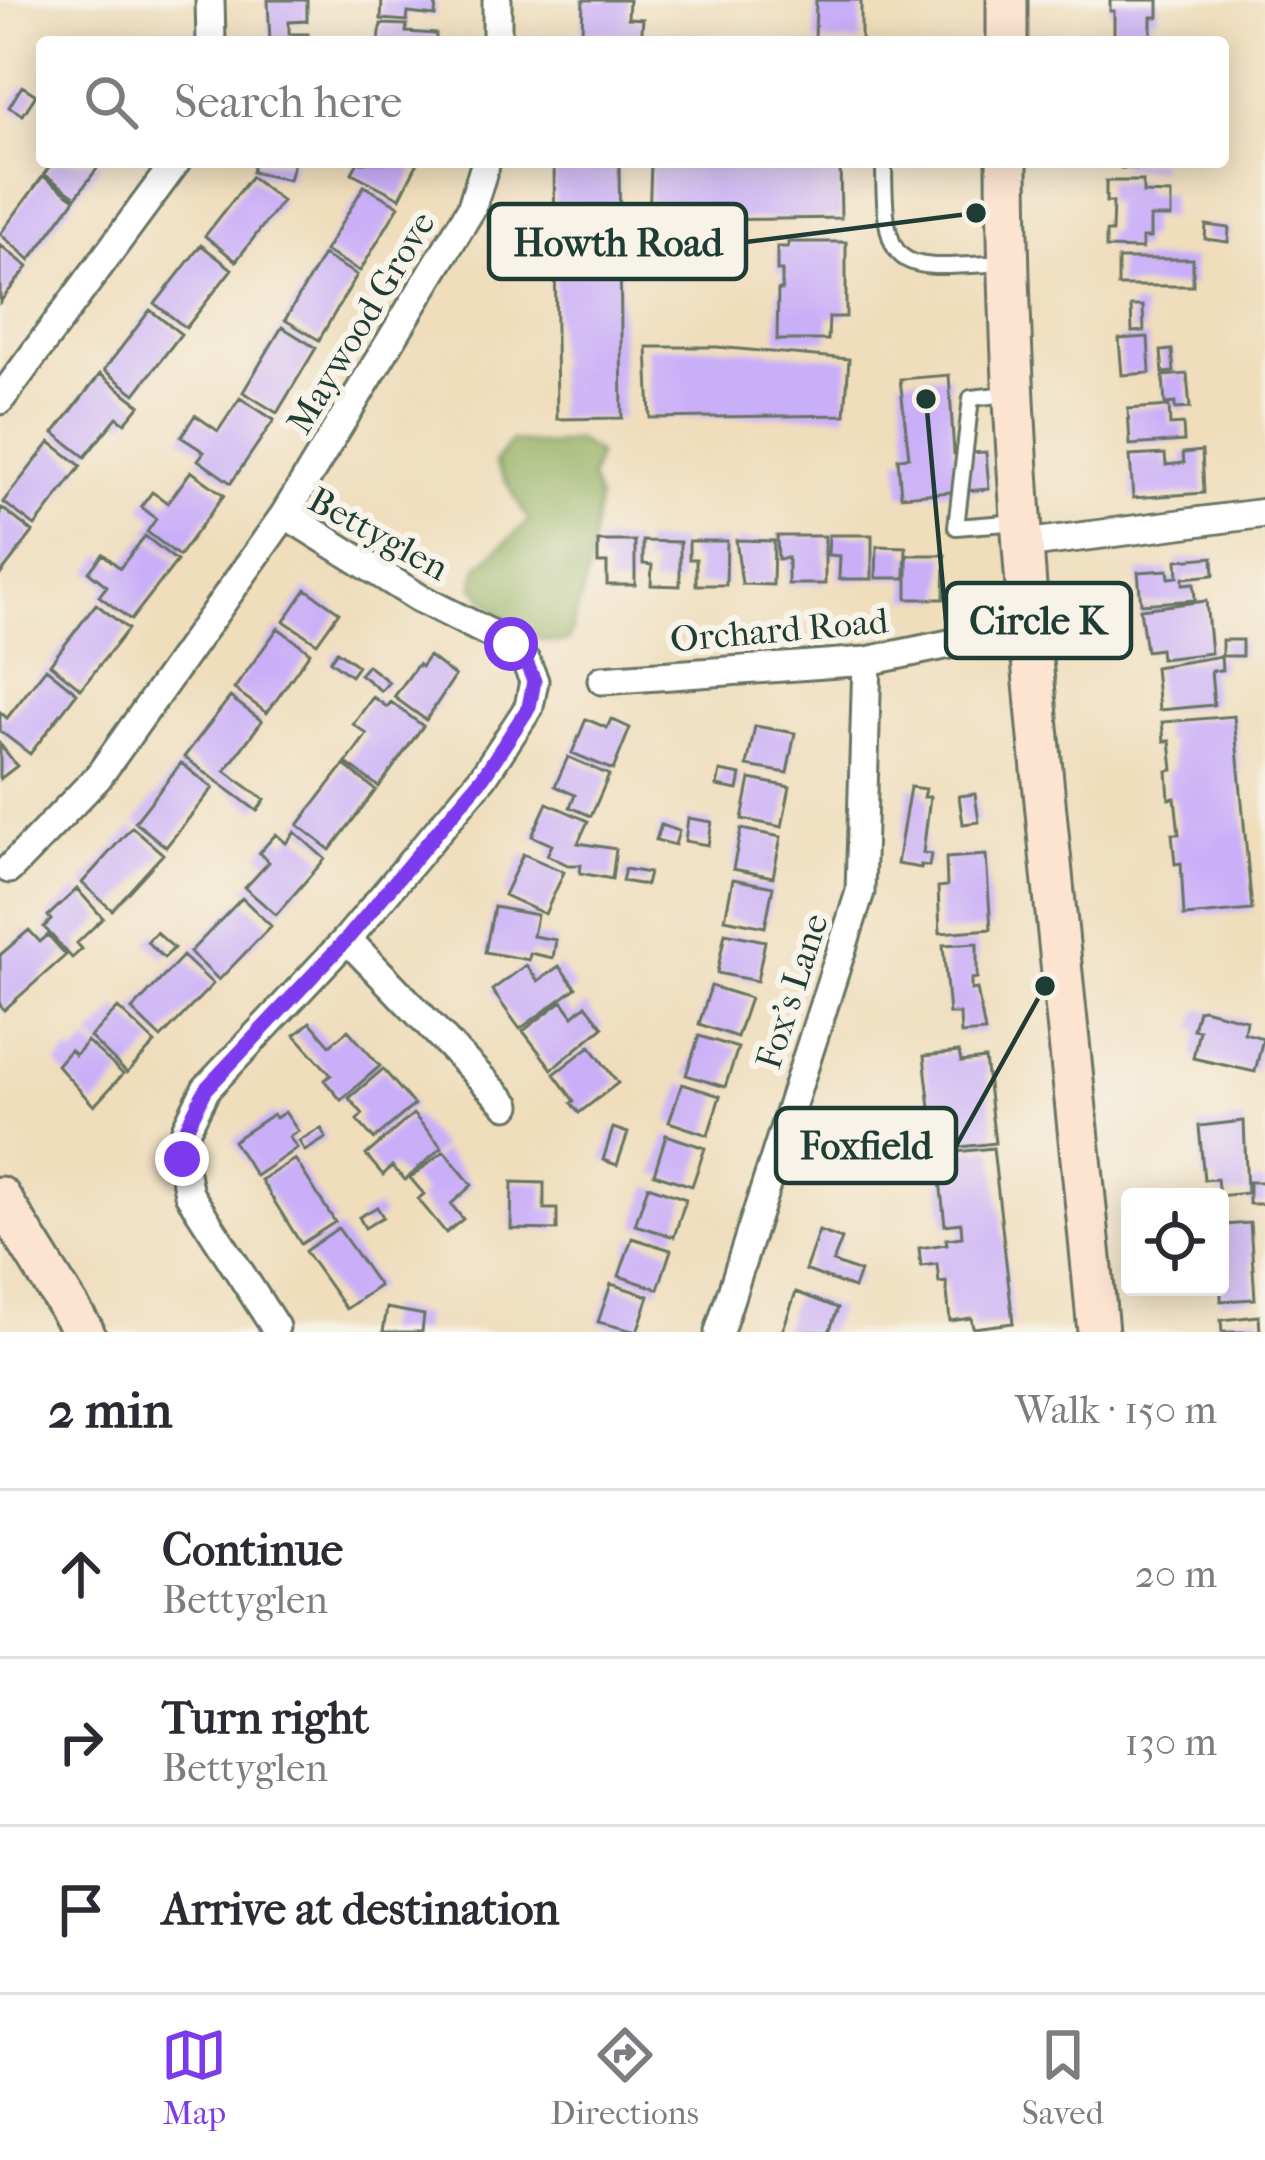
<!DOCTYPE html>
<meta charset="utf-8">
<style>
:root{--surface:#fff;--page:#f2f2f3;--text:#2b2b33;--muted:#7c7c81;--line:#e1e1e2;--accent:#7c3aed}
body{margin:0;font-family:"IM FELL French Canon",serif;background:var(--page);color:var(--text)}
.controls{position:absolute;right:36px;bottom:36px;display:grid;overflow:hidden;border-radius:12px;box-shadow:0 6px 30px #0003}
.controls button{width:108px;height:108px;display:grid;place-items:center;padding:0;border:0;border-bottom:3px solid var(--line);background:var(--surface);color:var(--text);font:60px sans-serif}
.stop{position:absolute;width:36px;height:36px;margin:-27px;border:9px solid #7c3aed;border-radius:50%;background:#fff}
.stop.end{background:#7c3aed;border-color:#fff;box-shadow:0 3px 12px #0008}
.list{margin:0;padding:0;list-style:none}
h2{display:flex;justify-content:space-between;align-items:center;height:156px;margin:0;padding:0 48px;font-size:51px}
h2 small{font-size:39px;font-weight:400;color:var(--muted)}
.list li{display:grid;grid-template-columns:78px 1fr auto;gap:36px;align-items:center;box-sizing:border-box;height:168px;padding:0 48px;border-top:3px solid var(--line)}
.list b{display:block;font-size:45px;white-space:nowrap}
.list p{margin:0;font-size:39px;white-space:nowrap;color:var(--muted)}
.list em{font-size:39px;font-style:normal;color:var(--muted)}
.icon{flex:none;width:66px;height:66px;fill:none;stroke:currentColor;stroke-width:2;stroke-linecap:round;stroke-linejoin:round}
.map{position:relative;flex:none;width:1265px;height:1332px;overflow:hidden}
.search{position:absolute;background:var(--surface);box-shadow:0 6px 30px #0003;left:36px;right:36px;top:36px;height:132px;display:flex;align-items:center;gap:30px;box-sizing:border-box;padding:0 42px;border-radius:12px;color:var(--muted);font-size:45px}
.sheet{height:660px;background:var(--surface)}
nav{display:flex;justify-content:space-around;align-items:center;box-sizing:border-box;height:168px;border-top:3px solid var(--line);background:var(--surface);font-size:33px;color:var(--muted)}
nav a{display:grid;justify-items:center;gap:6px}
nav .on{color:var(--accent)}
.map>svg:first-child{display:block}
.forest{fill:#96b163;stroke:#5a774c;stroke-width:3}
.building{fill:#c9aef8}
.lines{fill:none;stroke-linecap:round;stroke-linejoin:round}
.service-casing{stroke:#687563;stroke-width:20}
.minor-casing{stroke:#687563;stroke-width:33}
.secondary-casing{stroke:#687563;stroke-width:45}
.service{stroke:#fff;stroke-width:14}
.minor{stroke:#fff;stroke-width:27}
.secondary{stroke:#fde4d1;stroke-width:39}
.route{stroke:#7c3aed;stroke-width:15}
.labels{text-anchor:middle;stroke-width:12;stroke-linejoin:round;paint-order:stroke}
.street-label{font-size:36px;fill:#1f3d34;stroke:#f7f3e8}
.leader{fill:none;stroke:#1f3d34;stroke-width:4.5}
.callout-dot{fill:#1f3d34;stroke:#f7f3e8;stroke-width:4.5}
.callout{fill:#f7f3e8;stroke:#1f3d34;stroke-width:4.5}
.callout-label{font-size:39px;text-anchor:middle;font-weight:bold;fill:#1f3d34}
</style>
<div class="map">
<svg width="1265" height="1332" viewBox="0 0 1265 1332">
<rect width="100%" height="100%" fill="#f7f3e8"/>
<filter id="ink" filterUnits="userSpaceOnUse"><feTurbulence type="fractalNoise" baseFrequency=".00833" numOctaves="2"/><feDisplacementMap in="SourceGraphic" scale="24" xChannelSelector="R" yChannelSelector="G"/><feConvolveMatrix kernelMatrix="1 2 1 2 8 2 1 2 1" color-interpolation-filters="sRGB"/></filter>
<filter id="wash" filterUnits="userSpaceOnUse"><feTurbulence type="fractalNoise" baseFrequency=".004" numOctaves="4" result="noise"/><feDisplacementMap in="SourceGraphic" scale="48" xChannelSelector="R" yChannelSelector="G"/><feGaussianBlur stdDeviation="2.7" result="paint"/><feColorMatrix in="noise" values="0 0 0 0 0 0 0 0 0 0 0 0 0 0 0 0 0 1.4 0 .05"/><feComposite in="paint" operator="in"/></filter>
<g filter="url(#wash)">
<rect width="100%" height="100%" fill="#efddbb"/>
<path class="forest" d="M576,440L598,454L591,479L598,500L587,577L568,641C533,650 494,610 473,585L479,566L529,521L495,462L511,441L550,445Z"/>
<g id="blocks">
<path class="building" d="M268,0H307V21L289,22V34H308V42H270Z
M382,0H436L435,16L408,13L407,21L381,19Z
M583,0H629L628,18L643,19L641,42H611L612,34L582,33Z
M816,0H861V42H815Z
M1110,0H1158V17H1151V36L1169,37V42H1114V11H1110Z
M381,24L407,25L406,32L436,34V42H379Z
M22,86L36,95L23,115L9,107Z
M53,162H102L76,197L44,174Z
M254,162H294L289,180L252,172Z
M358,162H418L400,198L352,173Z
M554,162H619L622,418L557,419Z
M651,162H840L841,218L649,221Z
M1121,162H1160V169L1121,168Z
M43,176L75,199L30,260L0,234Z
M251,177L282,201L236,261L205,236Z
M1106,181H1143V193L1171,194V217H1150V238H1142V249L1106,248V232H1112L1113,202H1106Z
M364,186L399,206L360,271L325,251Z
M1206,225L1229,228L1228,242L1205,239Z
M788,242H846V317H829L828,340H777L778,290H782V271H777V247H788Z
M0,245L28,267L0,302Z
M201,245L232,269L186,328L155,304Z
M323,255L357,275L319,340L285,320Z
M1118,259H1193V286H1118Z
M1131,306H1143L1144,331L1132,332Z
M150,310L181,334L135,394L104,370Z
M282,327L316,348L277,413L243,392Z
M1148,337L1150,373L1122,375L1119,339Z
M647,347H717L849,359L845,415L650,418Z
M1172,350L1174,372L1163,373L1161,351Z
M100,374L140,405L125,423L117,417L85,457L54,433Z
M1187,374L1190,408L1175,409V403L1165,404L1163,376Z
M949,375L954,454L986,452L989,489L901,496L898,458L909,457L900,379Z
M240,398L274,420L231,483L198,460L204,452L181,437L195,415L218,431Z
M1169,406L1170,425L1183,424L1184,441L1130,445L1128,409Z
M50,442L81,466L35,526L3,502Z
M1202,451L1204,493L1133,498L1130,456L1165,454L1166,465L1184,463L1183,453Z
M191,471L224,495L179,556L147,532L156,519L141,507L152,492L168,503Z
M2,508L33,532L0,575V510Z
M829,535H872V579H839L840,556L828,555Z
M145,536L177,561L131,620L99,596L107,586L89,572L103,554L120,568Z
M777,536H825V584H788V558L778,559Z
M736,540L774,541L773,585L742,584Z
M598,541H635V585H607V563H598Z
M643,541L680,542V586L651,585L652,565L643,564Z
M689,541H727L726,585H696V559H689Z
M877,546L906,547L905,578H876Z
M907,555H945L944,599H907Z
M1213,557L1214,575L1183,578V584L1194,583L1195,600L1141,604L1138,572L1168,570L1169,578L1178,577L1177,560Z
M306,589L339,612L317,643L284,621Z
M1206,601L1211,653L1161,659L1160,649L1146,651L1140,609Z
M96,604L128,629L81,689L50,664Z
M278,628L310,652L267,713L234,689Z
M1222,640H1242V656H1222Z
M337,651L358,666L351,676L330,661Z
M429,656L455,676L426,720L394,697L418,664L421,667Z
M1221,656L1222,670L1211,671L1214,705L1159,710L1155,667Z
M367,665L389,682L381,691L360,674Z
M46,668L77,693L30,754L0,731V712L7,718Z
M230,697L262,721L225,771L265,800L257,811L184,757Z
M373,697L387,707L391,702L423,726L379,787L346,763L367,734L353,724Z
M1234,716L1252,910L1184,916L1181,863L1175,864L1172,834H1179L1175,798L1169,799L1167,771L1173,770L1170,741H1164L1162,722Z
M586,719L607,728L611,719L630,728L613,770L572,753Z
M755,726L795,733L787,773L747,766Z
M0,744L17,766L0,779Z
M568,757L609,775L591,816L570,807L575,795L555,786Z
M181,763L213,788L166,847L135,822Z
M344,765L376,790L330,850L298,825Z
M720,771L741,775L738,790L717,786Z
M750,779L790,787L782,827L742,819Z
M910,787L926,789L924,797H930L923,853L931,854L929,866L921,865V868L897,864Z
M975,794L979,822L963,824L959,796Z
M547,803L588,821L578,843L616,849L612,879L580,873L581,865H568L547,855L552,845L532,836Z
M688,818L712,822L708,845L685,841Z
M661,825L679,831L675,845L656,840Z
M132,827L163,854L112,910L82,883Z
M741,829L781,837L773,877L733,869Z
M295,832L325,859L276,915L245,888L269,862L259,853L276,834L286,843Z
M523,854L564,872L545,914L504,895Z
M986,855L991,929L940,933L938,887L947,886L946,858Z
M625,869L649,873L646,885L622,881Z
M733,879L773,887L765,927L725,919Z
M77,889L103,918L77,943L82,949L72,958L44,927L51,920L48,916Z
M242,898L271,926L219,980L190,952Z
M494,907L537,915L533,936L556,940L553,958L530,953L529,960L485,952Z
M29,930L40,942L48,935L66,955L4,1010L0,1005V955Z
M156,932L174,948L164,958L147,942Z
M725,933L765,941L757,981L717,973Z
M977,943V978L971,979V990L977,989L985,1032L961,1034L960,1014H949L943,945Z
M183,956L213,984L161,1038L132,1010Z
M526,965L538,981L559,966L576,988L520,1029L492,990Z
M711,986L750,998L737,1037L699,1024Z
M562,1001L573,1016L586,1005L603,1027L552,1069L523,1031Z
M118,1008L155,1043L127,1073L90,1037Z
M1203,1009L1246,1020L1244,1033L1263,1038L1255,1072L1193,1058L1199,1030L1193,1029L1198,1010Z
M310,1022L330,1045L348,1030L380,1066L341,1100L324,1080L331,1075L295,1035Z
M699,1036L738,1048L725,1087L686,1075Z
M87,1041L123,1074L94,1106L57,1065L70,1050L75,1055Z
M590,1046L618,1083L579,1113L571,1103L574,1101L554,1074Z
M959,1052L961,1062L985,1059L995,1143L935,1150L924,1056Z
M383,1069L414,1105L374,1139L357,1120L363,1114L349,1098Z
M682,1084L720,1096L708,1135L669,1122Z
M285,1112L298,1131L289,1137L297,1148L256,1176L233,1141L273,1114L276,1118Z
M413,1114L442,1147L405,1180L392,1166L383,1175L366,1155Z
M1244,1121L1247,1193L1219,1196L1217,1179L1204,1180L1199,1126Z
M321,1128L326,1138L305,1151L299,1141Z
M613,1128L628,1133L617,1165L603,1160Z
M666,1135L705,1148L692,1186L654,1174Z
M993,1148L1013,1323L973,1328L971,1318L950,1321L946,1282L939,1283L937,1264L921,1266L919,1248L947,1244L946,1239L962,1237L961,1223L945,1225L937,1154Z
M444,1151L472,1185L451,1204L463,1219L446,1233L418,1199L424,1194L410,1178Z
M295,1159L335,1222L301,1244L261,1180Z
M512,1182L544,1183V1209H557V1230L511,1229Z
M1249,1182H1265V1204H1249Z
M648,1186L686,1199L674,1237L635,1225Z
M377,1207L383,1217L365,1228L359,1217Z
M1250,1223L1255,1299L1221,1301V1240L1226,1239L1225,1225Z
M338,1228L379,1286L346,1309L305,1251Z
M819,1231L842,1239L833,1262L860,1272L854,1288L805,1270Z
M632,1238L671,1250L658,1289L619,1276Z
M611,1284L649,1296L637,1332L598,1322Z
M796,1292L838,1308L829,1332H782Z
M387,1308L424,1315L422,1332H383Z
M1259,1316L1260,1332H1222L1221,1320Z"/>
</g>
</g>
<g filter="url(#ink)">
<use href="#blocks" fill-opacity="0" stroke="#687563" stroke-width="3"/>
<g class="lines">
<defs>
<path id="service" d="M884,162C884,278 899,269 1004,263
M1008,394L971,398L956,527L1019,522"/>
<path id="minor" d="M210,0L211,42
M497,42V0
M0,400L176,162
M285,514L471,209L486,162
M1025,544L1265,513
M602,680L867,661L1032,627
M9,869L98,777L285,514L419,598L511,644L526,662L534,681L529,707L483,777L347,939L206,1089L186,1129L182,1159L189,1194L275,1327
M347,939L507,1105
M719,1332L860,892L867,661"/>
<path id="secondary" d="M1007,0V42
M1007,162C1009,553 1062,943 1098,1332
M0,1197L84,1332"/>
</defs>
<use href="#service" class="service-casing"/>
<use href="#minor" class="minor-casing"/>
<use href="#secondary" class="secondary-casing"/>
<use href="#service" class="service"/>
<use href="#minor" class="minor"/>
<use href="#secondary" class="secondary"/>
</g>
</g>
<g class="lines" filter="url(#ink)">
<path class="route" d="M182,1159L186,1129L206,1089L347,939L483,777L529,707L534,681L526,662L511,644"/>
</g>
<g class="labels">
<g class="street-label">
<text transform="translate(360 322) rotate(-59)" y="13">Maywood Grove</text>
<text transform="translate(379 533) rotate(29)" y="13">Bettyglen</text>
<text transform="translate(779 629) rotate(-5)" y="13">Orchard Road</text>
<text transform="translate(791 991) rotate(-72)" y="13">Fox's Lane</text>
</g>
</g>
<path class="leader" d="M976 213L746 242M926 399L946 621M1045 986L956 1146"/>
<g class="callout-dot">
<circle cx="976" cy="213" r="12"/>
<circle cx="926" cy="399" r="12"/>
<circle cx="1045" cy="986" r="12"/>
</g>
<g class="callout">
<rect x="489" y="204" width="257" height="75" rx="12"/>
<rect x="946" y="583" width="185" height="75" rx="12"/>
<rect x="776" y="1108" width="180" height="75" rx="12"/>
</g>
<g class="callout-label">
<text x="618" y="256">Howth Road</text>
<text x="1038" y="634">Circle K</text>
<text x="866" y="1159">Foxfield</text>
</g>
</svg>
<div class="controls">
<button><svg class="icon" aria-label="locate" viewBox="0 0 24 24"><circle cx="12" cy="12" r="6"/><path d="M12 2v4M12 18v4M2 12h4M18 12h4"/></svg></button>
</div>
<div class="stop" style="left:511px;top:644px"></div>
<div class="stop end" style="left:182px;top:1159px"></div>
<div class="search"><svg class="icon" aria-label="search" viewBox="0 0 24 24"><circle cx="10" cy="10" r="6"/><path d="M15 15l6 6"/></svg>Search here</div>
</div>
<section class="sheet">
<h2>2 min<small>Walk · 150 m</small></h2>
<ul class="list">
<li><svg class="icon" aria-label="ahead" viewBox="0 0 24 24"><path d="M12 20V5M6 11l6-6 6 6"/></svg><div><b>Continue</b><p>Bettyglen</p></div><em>20 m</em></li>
<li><svg class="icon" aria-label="right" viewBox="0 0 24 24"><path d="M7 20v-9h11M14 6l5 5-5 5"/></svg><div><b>Turn right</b><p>Bettyglen</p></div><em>130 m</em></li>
<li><svg class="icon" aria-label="arrive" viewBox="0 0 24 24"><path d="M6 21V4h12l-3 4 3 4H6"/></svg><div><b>Arrive at destination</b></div></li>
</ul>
</section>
<nav>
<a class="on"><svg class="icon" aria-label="map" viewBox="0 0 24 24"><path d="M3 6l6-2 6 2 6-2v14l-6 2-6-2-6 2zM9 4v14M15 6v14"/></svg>Map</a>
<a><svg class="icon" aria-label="directions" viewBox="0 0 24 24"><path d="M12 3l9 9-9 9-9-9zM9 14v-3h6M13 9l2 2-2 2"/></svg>Directions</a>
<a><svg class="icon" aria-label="saved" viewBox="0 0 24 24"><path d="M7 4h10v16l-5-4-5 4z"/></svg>Saved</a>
</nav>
